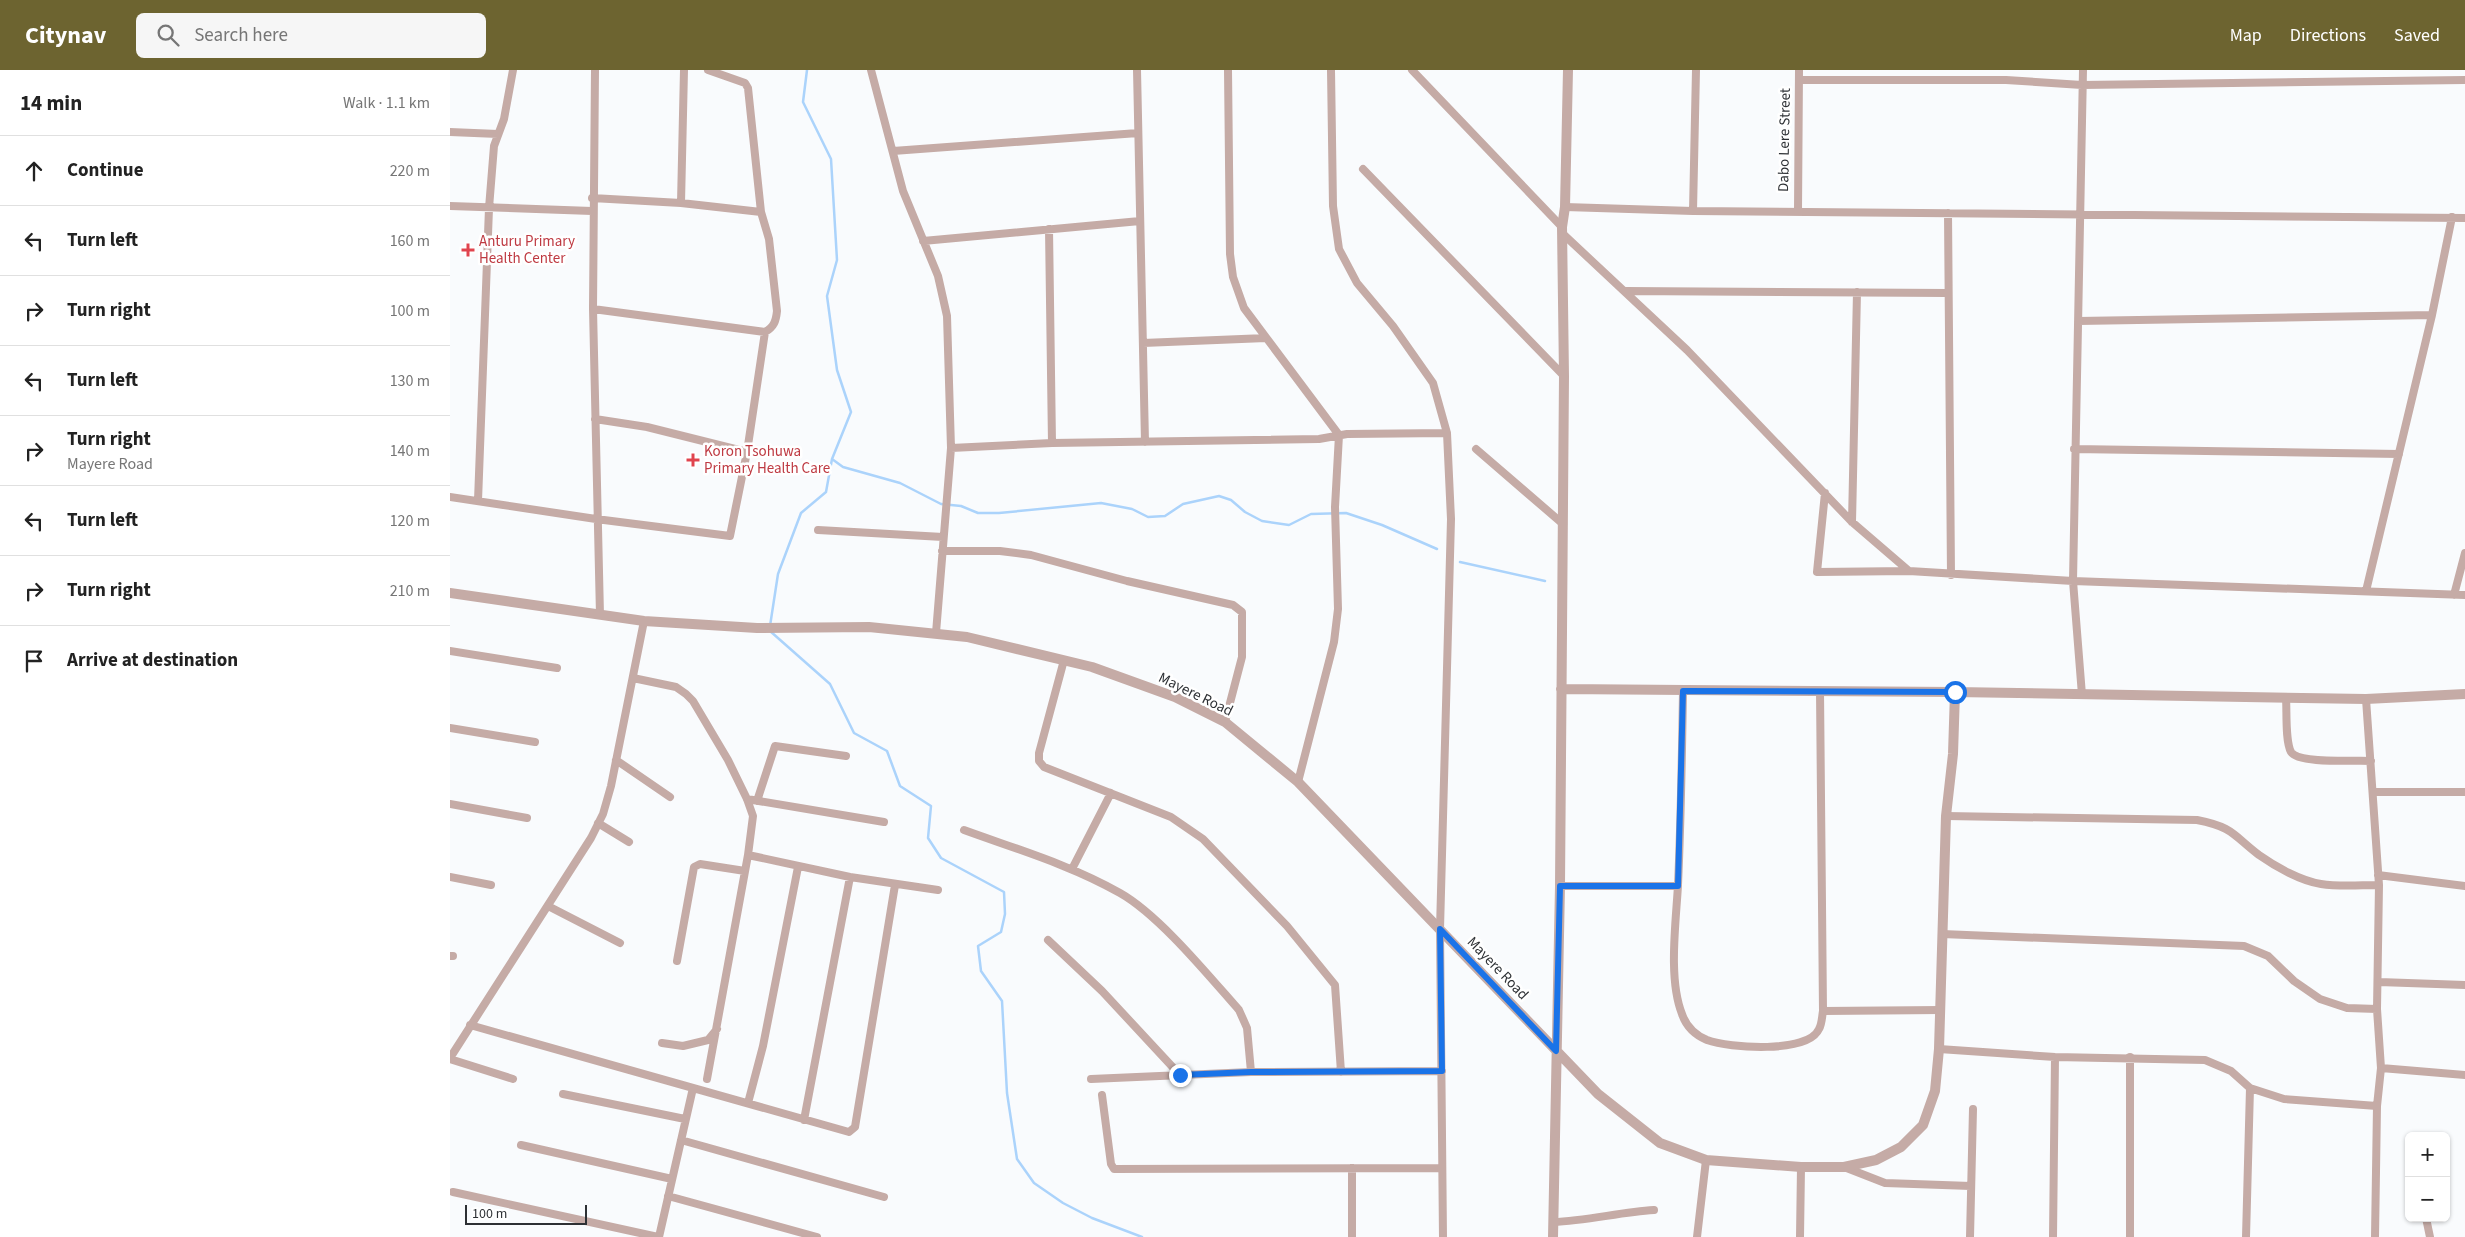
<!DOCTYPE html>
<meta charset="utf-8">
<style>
:root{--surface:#fff;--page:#f6f6f6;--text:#222;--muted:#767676;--line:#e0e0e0;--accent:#6d6430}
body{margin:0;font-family:"Source Sans 3",sans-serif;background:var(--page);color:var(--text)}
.controls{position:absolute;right:15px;bottom:15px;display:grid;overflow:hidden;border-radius:8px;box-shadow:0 1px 4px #0004}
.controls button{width:45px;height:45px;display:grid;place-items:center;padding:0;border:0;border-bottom:1px solid var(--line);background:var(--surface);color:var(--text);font:25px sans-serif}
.scale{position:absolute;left:15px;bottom:12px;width:122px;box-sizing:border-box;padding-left:5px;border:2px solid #2d3034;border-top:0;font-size:14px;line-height:18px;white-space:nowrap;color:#2d3034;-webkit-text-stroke:4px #fff;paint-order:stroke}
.stop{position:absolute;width:15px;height:15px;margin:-11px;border:4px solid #1a73e8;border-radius:50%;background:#fff}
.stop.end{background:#1a73e8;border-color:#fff;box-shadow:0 1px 5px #0008}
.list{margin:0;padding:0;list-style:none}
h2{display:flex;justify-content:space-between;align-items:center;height:65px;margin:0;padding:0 20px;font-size:21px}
h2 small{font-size:16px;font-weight:400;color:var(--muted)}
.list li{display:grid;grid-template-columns:32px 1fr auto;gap:15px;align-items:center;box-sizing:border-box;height:70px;padding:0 20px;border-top:1px solid var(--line)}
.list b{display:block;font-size:19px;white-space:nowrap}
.list p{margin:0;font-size:16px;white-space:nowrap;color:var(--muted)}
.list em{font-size:16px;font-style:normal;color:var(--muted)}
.icon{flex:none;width:28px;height:28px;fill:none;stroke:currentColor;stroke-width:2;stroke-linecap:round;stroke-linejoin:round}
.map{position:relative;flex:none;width:2015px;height:1167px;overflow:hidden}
header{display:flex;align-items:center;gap:30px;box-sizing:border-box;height:70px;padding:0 25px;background:var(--accent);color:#fff}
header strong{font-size:24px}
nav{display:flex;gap:28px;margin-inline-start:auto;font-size:18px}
.search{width:350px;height:45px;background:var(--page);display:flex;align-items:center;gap:12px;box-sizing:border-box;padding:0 18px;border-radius:8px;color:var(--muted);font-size:19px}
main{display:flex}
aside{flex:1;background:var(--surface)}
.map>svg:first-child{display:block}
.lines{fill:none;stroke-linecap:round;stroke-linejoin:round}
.stream{stroke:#abd3fb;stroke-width:2.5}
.minor{stroke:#c5aba6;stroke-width:8}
.tertiary{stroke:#c5aba6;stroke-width:10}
.route{stroke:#1a73e8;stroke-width:6}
.health-dot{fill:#e0444e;stroke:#fff;stroke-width:2}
.labels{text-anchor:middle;stroke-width:5;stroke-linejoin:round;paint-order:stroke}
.street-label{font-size:15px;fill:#2d3034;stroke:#fff}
.health-label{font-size:15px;fill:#be3a42;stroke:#fff;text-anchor:start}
</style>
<header>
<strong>Citynav</strong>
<div class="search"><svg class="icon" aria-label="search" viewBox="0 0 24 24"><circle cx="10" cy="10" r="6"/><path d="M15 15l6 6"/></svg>Search here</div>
<nav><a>Map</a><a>Directions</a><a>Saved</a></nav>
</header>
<main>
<aside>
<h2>14 min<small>Walk · 1.1 km</small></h2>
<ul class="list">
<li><svg class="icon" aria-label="ahead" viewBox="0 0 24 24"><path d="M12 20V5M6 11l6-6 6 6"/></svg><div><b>Continue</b></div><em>220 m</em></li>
<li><svg class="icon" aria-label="left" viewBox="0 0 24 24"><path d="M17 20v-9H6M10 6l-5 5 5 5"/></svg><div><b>Turn left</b></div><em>160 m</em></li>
<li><svg class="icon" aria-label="right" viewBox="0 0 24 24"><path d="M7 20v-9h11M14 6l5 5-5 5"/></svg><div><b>Turn right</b></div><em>100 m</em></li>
<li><svg class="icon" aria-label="left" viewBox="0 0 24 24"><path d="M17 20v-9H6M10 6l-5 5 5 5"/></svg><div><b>Turn left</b></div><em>130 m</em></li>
<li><svg class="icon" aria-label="right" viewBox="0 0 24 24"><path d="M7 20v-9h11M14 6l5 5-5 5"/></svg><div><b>Turn right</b><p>Mayere Road</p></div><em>140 m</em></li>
<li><svg class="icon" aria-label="left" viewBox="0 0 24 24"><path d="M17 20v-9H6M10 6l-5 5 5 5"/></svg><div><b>Turn left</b></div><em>120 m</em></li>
<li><svg class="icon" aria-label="right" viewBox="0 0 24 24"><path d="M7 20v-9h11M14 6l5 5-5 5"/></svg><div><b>Turn right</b></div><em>210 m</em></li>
<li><svg class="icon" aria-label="arrive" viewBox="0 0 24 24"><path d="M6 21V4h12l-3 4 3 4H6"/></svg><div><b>Arrive at destination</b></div></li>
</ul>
</aside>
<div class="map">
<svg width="2015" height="1167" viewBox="0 0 2015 1167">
<rect width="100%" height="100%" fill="#f9fbfd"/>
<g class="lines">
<path class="stream" d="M382,389L393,397L450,413L491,434L511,436L528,443H549L651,433L682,439L698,447L715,446L733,434L769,426L781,430L795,442L812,451L839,455L861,444L896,443L932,455L987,479
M1010,492L1095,511
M320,556L328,504L351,443L376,422L382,389L401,342L387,300L377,226L387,190L381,89L353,32L357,0
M320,561L380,614L404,663L437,681L450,716L481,736L478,768L491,788L554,822L555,844L551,862L528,876L531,901L552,931L557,1023L567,1089L584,1113L613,1133L642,1148L692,1167"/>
<path class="minor" d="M145,0L143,239L150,545
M421,0L453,121L488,206L497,246L501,378L486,563
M687,0L695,372
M778,0L780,184L783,207L794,238L889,365L885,437L888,539L884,572L848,712
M881,0L883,136L889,179L907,213L943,256L983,313L997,363L1001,449L990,859L993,1167
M962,0L1112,157
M1349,10H1556L1632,15L2015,10
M0,62L48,64
M443,81L688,63
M913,99L1114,306
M142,128L231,133L311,142
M231,133L234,0
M0,136L142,141
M1115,137L1243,141L2015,148
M1243,141L1246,0
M1348,141L1349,0
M1498,143L1501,505
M599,159L602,373
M1113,164L1237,280L1402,452L1459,501L1623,511L2015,525
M473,171L690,151
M1176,221L1497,223
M143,239L315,262C324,257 326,251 327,241L319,169L311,142L298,18L295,13L258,0
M1628,251L1982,245
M693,273L816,268
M145,349L197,357L297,382
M501,378L602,373L869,369L897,364L997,363
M1026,379L1113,454
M1624,379L1949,384
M1375,423L1367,502L1459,501
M0,427L146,449L280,466L297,382L315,262
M28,431L39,138L44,76L54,49L63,0
M1402,452L1407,222
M368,460L493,467
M492,481H550L581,485L677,511L783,535L792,542V587L775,652
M1916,521L1982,245L2002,147
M2004,525L2015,483
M0,581L107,598
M614,590L589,683V691L594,697L721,747L753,769L837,856L885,915L891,1002
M183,608L226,617L236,624L243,631L278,690L297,729L303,746L298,785L400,807L488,820
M1233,621C1232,686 1231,750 1228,815C1226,852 1218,909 1232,944C1236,956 1245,965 1257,970C1279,978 1358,984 1369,959C1372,954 1372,946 1373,941L1370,621
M1632,625L1623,511L1633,0
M1836,628C1837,641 1835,671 1841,682C1848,694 1906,690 1921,691
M1916,629L1929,815L1927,939L1931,998L1927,1036L1925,1167
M0,658L85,672
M166,690L220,727
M1924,722H2015
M297,729L434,752
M307,731L325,676L396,686
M0,734L77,748
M1496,746L1747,750C1783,757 1783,765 1809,785C1826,797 1851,811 1871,814C1890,817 1910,815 1929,815
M148,753L179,772
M514,760C566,779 621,795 670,823C709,845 758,905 789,940L797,958L801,1002
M622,799L661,723
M1928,805L2015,816
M0,807L41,815
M1110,816H1228
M98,836L170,873
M1492,864L1794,876L1818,886L1844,911L1870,929L1897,938L1927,939
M598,870L652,921L730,1005
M0,886H3
M227,891L244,797L250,794L295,801
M1929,912L2015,915
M1373,941L1491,940
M20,955L399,1062L405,1057L445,815
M212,973L233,976L258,970L267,959
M1489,979L1605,987L1755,990L1781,1001L1800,1018L1834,1029L1927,1036
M0,988L141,768L153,744L161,716L194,551
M0,989L63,1009
M1931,998L2015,1005
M257,1009L298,785
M641,1009L801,1002L992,1001
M113,1024L235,1049
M652,1025L661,1094L664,1099L992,1098
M298,1033L313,976L348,797
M354,1050L400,807
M231,1070L434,1127
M71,1075L222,1109
M1394,1097L1435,1113L1521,1116
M902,1098V1167
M3,1122L208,1167
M218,1126L367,1167
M1976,1148L1980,1167
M1103,1152C1137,1151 1170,1142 1204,1140
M209,1167L243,1018
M1247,1167L1256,1090
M1350,1167L1351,1097
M1520,1167L1523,1039
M1603,1167L1605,987
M1680,1167V987
M1796,1167L1800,1018"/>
<path class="tertiary" d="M0,523L194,551L307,558L419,557L517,567L642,597L725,627L775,652L848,712L1148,1024L1210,1073L1256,1090L1351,1097H1394L1426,1090L1451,1077L1473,1055L1485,1021L1489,979L1496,746L1503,684L1505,622
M1111,619L1505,622L1916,629L2015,624
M1103,1167L1110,816L1114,306L1112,157L1115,137L1118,0"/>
</g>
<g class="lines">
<path class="route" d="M730,1005L801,1002L992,1001L990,859L1106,981L1110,816H1228L1233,621L1505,622"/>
</g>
<g class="health-dot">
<path d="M15.5 172.5h5v5h5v5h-5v5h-5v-5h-5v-5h5z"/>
<path d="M240.5 382.5h5v5h5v5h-5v5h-5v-5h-5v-5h5z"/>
</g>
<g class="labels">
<g class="street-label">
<text transform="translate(1334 70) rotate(-89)" y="5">Dabo Lere Street</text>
<text transform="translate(746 624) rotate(26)" y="5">Mayere Road</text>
<text transform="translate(1048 898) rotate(46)" y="5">Mayere Road</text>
</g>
<g class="health-label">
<text x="29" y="176">Anturu Primary<tspan x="29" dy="17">Health Center</tspan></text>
<text x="254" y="386">Koron Tsohuwa<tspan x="254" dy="17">Primary Health Care</tspan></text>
</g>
</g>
</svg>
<div class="controls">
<button>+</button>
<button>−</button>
</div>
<div class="scale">100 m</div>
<div class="stop" style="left:1505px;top:622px"></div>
<div class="stop end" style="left:730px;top:1005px"></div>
</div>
</main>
